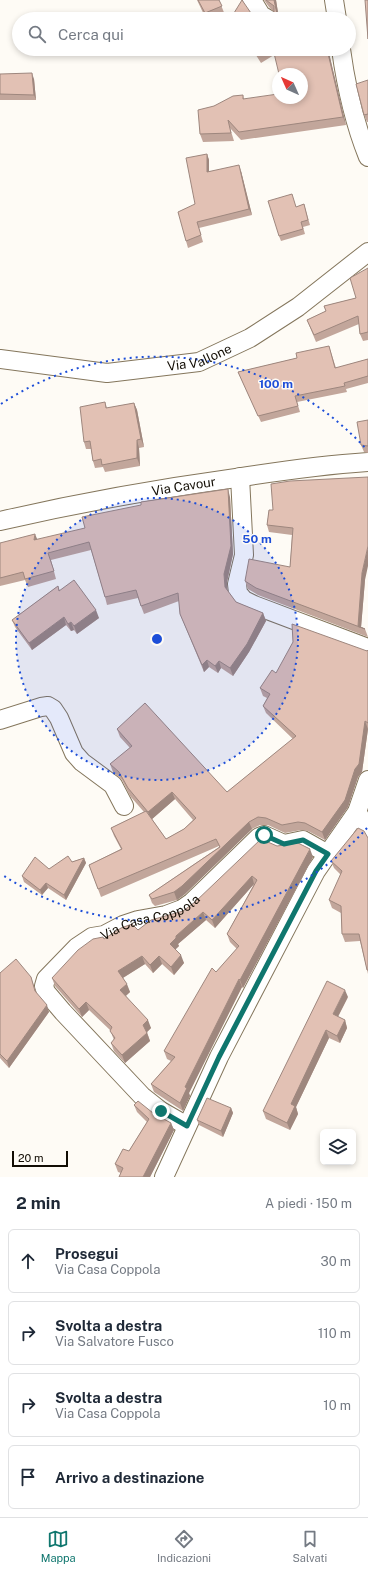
<!DOCTYPE html>
<html lang="it">
<meta charset="utf-8">
<style>
:root{--surface:#fff;--page:#f2f2f3;--text:#1f2937;--muted:#747a83;--line:#e0e1e3;--accent:#0f766e}
body{margin:0;font-family:"Public Sans",sans-serif;background:var(--page);color:var(--text)}
.controls{position:absolute;right:12px;bottom:12px;display:grid;overflow:hidden;border-radius:6px;box-shadow:0 2px 6px #0003}
.controls button{width:36px;height:36px;display:grid;place-items:center;padding:0;border:0;border-bottom:1px solid var(--line);background:var(--surface);color:var(--text);font:20px sans-serif}
.compass{position:absolute;left:272px;top:68px;width:36px;height:36px;border-radius:50%;background:var(--surface);box-shadow:0 2px 6px #0003;rotate:315deg}
.scale{position:absolute;left:12px;bottom:10px;width:56px;box-sizing:border-box;padding-left:4px;border:2px solid #120d04;border-top:0;font-size:11px;line-height:14px;white-space:nowrap;color:#120d04;-webkit-text-stroke:3px #fefbf5;paint-order:stroke}
.stop{position:absolute;width:12px;height:12px;margin:-9px;border:3px solid #0f766e;border-radius:50%;background:#fff}
.stop.end{background:#0f766e;border-color:#fff;box-shadow:0 1px 4px #0008}
.list{margin:0;padding:0;list-style:none}
h2{display:flex;justify-content:space-between;align-items:center;height:52px;margin:0;padding:0 16px;font-size:17px}
h2 small{font-size:13px;font-weight:400;color:var(--muted)}
.list li{display:grid;grid-template-columns:26px 1fr auto;gap:12px;align-items:center;box-sizing:border-box;height:64px;margin:0 8px 8px;padding:0 8px;border:1px solid var(--line);border-radius:6px}
.list b{display:block;font-size:15px;white-space:nowrap}
.list p{margin:0;font-size:13px;white-space:nowrap;color:var(--muted)}
.list em{font-size:13px;font-style:normal;color:var(--muted)}
.icon{flex:none;width:22px;height:22px;fill:none;stroke:currentColor;stroke-width:2;stroke-linecap:round;stroke-linejoin:round}
.map{position:relative;flex:none;width:368px;height:1177px;overflow:hidden}
.search{position:absolute;background:var(--surface);box-shadow:0 2px 6px #0003;left:12px;right:12px;top:12px;height:44px;display:flex;align-items:center;gap:10px;box-sizing:border-box;padding:0 14px;border-radius:22px;color:var(--muted);font-size:15px}
.sheet{height:340px;background:var(--surface)}
nav{display:flex;justify-content:space-around;align-items:center;box-sizing:border-box;height:56px;border-top:1px solid var(--line);background:var(--surface);font-size:11px;color:var(--muted)}
nav a{display:grid;justify-items:center;gap:2px}
nav .on{color:var(--accent)}
.map>svg:first-child{display:block}
.lines{fill:none;stroke-linecap:round;stroke-linejoin:round}
.minor-casing{stroke:#84765c;stroke-width:20}
.minor{stroke:#fff;stroke-width:18}
.wall{fill:#c2a69b;fill-rule:evenodd}
.shaded-wall{fill:#9e877e}
.building{fill:#e2c1b4;stroke:#9e877e}
.route{stroke:#0f766e;stroke-width:5}
.ring{fill:none;stroke:#1d4ed8;stroke-width:2;stroke-dasharray:2 4}
.labels{text-anchor:middle;stroke-width:3;stroke-linejoin:round;paint-order:stroke}
.street-label{font-size:13px;fill:#120d04;stroke:#fefbf5}
.centre{fill:#1d4ed8;stroke:#fefbf5;stroke-width:2}
.ring-label{font-size:12px;text-anchor:middle;font-weight:bold;fill:#1d4ed8;stroke:#fefbf5;stroke-width:3;stroke-linejoin:round;paint-order:stroke}
</style>
<div class="map">
<svg width="368" height="1177" viewBox="0 0 368 1177">
<rect width="100%" height="100%" fill="#fefbf5"/>
<g class="lines">
<defs>
<g id="minor">
<path d="M252,0L261,15L268,19"/>
<path d="M334,0L337,19"/>
<path d="M341,49C346,86 354,122 368,157"/>
<path id="s1" d="M0,359L107,373L199,362L250,338L298,307L368,252"/>
<path d="M240,477L244,555L237,584L238,593L244,600L254,605L368,648"/>
<path id="s2" d="M0,521C78,503 156,489 236,478C280,471 323,465 368,462"/>
<path d="M0,720L41,707L48,706L53,709L59,718L74,753L82,762L113,785L124,806"/>
<path d="M357,812L368,829"/>
<path id="s3" d="M187,1126L161,1111L142,1096L63,1012L46,992L44,986L46,979L77,947L92,937L104,935L123,925L138,920L166,915L182,909L192,902L259,837L264,835L284,844L303,840L328,854"/>
<path d="M164,1177L219,1057L316,871L357,812L368,780"/>
</g>
</defs>
<use href="#minor" class="minor-casing"/>
<use href="#minor" class="minor"/>
</g>
<path class="wall" d="M197,0H219L225,15L214,19H206Z
M264,0H276L279,19H272L274,16V12L269,7Z
M252,49H328L346,125L241,140L230,128L234,141L203,142L200,134L214,106L243,95L244,99L302,98L274,55L261,63Z
M0,74L34,79L36,100H0Z
M368,80V122H367L364,115Z
M207,154L209,160V171H241L252,215L199,228L203,242L188,248L186,241Z
M304,204L310,225L303,227L305,234L281,241L279,236L297,207Z
M368,268V340L363,341L360,334L359,324L316,342L307,320L326,311L324,306L356,298Z
M329,346L336,368L368,359V383L346,389L347,392L297,402L300,412L261,422L238,372L297,358Z
M105,402L107,408L134,403L137,410L144,447L139,448L140,466L105,472L103,467L95,468L93,461L91,449H86L84,442Z
M368,420V453L364,452L361,445Z
M230,497L233,554L227,582V590L236,602L263,613L266,621L249,652L233,676L221,668L218,673L209,667L204,672L180,614L179,601L144,614L138,598L107,605L105,597L91,550L51,560L56,579L28,587L25,580L0,586V543L37,540Z
M269,510L365,580L361,627L365,629L368,637L258,595L248,589L245,581L290,567L292,535L269,532L267,525Z
M58,586L60,591L99,618L77,634L74,630L71,631L66,625L32,650L15,627L12,620Z
M368,650V729L362,772L358,777L348,807L325,840L308,831L301,830L285,833L268,825H260L252,829L185,894L177,900L155,906L152,903L149,895L219,847V846L101,897L89,865L121,849L114,836L111,828L144,812L130,796L122,780L113,772L110,764L130,748L120,737L117,729L227,792L293,739L266,713L263,706L267,698L263,696L260,688L276,673ZM175,799L193,820L184,829L166,839L152,819Z
M368,838V974L360,941L345,942L342,934L341,913L332,908L329,900L341,875L334,868L331,861Z
M277,846L313,857L243,988L242,987L189,1093L190,1096L183,1111L154,1092L151,1084L171,1061L167,1059L164,1051L216,972L237,949L230,942L227,934L254,884L215,928L206,920L178,944L179,946L175,949L184,963L174,975L162,964L153,973L145,964L123,978L130,992L126,996L151,1028L147,1032L150,1041L125,1063L114,1051L111,1043L114,1040L110,1030L89,1010L82,1017L55,986L52,978L104,939L138,930L183,911Z
M84,858L86,863L66,900L48,888L42,895L24,882L22,876L49,869Z
M0,973L31,977L36,992L49,1012L9,1068L0,1058Z
M348,997L338,1017L345,1020L347,1028L340,1043L329,1038L296,1107L298,1114L290,1130L266,1119L263,1111Z
M134,1105L153,1113L171,1123L174,1130L150,1177H119L121,1173L118,1172L115,1164L129,1151L147,1122L137,1112Z
M231,1108L233,1113L223,1137L199,1125L197,1120Z"/>
<path class="shaded-wall" d="M274,0H276L279,19H278Z
M327,49H328L346,125L343,117Z
M32,73L34,79L36,100L34,95Z
M207,154L209,160V178L207,172Z
M239,165L241,171L252,215L249,209Z
M134,403L137,410L144,447L141,439Z
M137,440L139,448L140,466L137,458Z
M228,489L230,497L233,554L227,582L228,595L225,587L224,574Z
M35,534L38,541L34,540Z
M368,546V566L365,580L361,628L358,627L362,573Z
M96,610L99,618L77,634L74,626Z
M263,613L266,621L249,652L233,676L230,668Z
M64,617L66,625L32,650L29,643Z
M71,622L74,630L71,631L68,624Z
M207,660L209,667L204,672L202,665Z
M219,661L221,668L218,673L215,666Z
M365,721L368,729L362,772L358,777L348,807L325,840L322,832Z
M172,792L175,799L151,820L148,812Z
M249,822L252,829L185,894L177,900L174,892Z
M310,849L313,857L243,988L240,980Z
M84,858L86,863L66,900L64,895Z
M252,876L254,884L215,928L212,920Z
M46,883L48,888L42,895L40,890Z
M203,912L206,920L178,944L179,946L173,952L170,944L176,936Z
M181,955L184,963L174,975L171,967Z
M142,956L145,964L121,979L118,971Z
M159,956L162,964L153,973L150,965Z
M239,979L242,987L189,1093L190,1096L183,1111L180,1103L185,1087Z
M127,984L130,992L123,998L120,990Z
M345,990L348,997L335,1022L333,1014Z
M86,1002L89,1010L82,1017L79,1009Z
M47,1005L49,1012L9,1068L7,1061Z
M148,1020L151,1028L146,1033L143,1025Z
M345,1020L347,1028L340,1043L337,1036Z
M326,1030L329,1038L296,1107L298,1114L290,1130L287,1123L291,1104Z
M147,1033L150,1041L125,1063L122,1055Z
M231,1108L233,1113L223,1137L221,1131Z
M171,1123L174,1130L150,1177H143Z"/>
<path class="building" d="M198,0H219L222,6L205,13Z
M242,0L253,16L259,19H236L234,13Z
M266,0H274L278,19H272L274,16V6Z
M365,0H368V39Z
M254,49H269L258,55Z
M273,49H327L343,117L239,132L228,120L231,133L200,134L198,110L214,106L233,96L243,95V99L278,94V98H302V74H279Z
M32,73L34,95L0,94V74Z
M368,80V114L364,115L356,84Z
M207,154V172L239,165L249,209L197,222L201,235L186,241L178,212L195,204L186,158Z
M292,194L296,207L304,204L308,220L301,222L303,229L279,236L268,201Z
M368,268V332L360,334L358,316L314,335L307,320L326,311L324,306L356,298L350,278Z
M329,346L335,368L368,359V376L344,383L345,386L295,396L298,406L258,416L238,372L297,358L296,353Z
M105,402L106,408L134,403L141,439L137,440V458L102,465L101,459L93,461L90,441L84,442L80,407Z
M368,420V446L361,445L357,422Z
M368,477V546L362,573L358,626L365,629L256,588L245,581L249,559L290,567L293,528L267,525L269,510H273L271,484L290,481Z
M228,489L231,546L224,574L225,587L236,602L263,613L247,644L230,668L219,661L215,666L207,660L202,665L180,614L178,593L141,606L136,590L105,597L89,542L48,553L54,571L25,579L23,572L0,578V543L35,534L34,540L85,528L82,517L141,505V502Z
M74,580L96,610L74,626L71,622L68,624L64,617L29,643L12,620L58,586L59,591Z
M292,624L367,651L368,650V723L365,721L359,764L355,769L345,800L322,832L305,823L298,822L282,825L266,818L258,817L249,822L182,886L174,892L152,899L149,895L220,847L216,839L98,889L89,865L122,849L111,828L146,811L166,839L184,829L196,818L172,792L148,812L128,788L119,772L110,764L132,746L117,729L145,703L227,792L296,736L263,706L270,694L260,688L272,670L276,673L293,642Z
M358,828L364,831L368,838V970H367L359,934H342L341,906L329,900L342,871L331,861Z
M261,839L277,846L298,843L310,849L240,980L239,979L185,1087L187,1088L180,1103L151,1084L175,1057L164,1051L212,968L216,972L239,946L227,934L257,880L252,876L212,920L203,912L176,936V938L170,944L181,955L171,967L159,956L150,965L142,956L118,971L127,984L120,990L148,1020L143,1025L147,1033L122,1055L111,1043L115,1038L110,1031L112,1027L86,1002L79,1009L52,978L78,950L93,939L103,937L104,939L121,928L132,924L138,930L151,920L183,911L195,902Z
M68,856L72,862L84,858L64,895L46,883L40,890L22,876L35,857L49,869Z
M16,959L31,977L35,991L47,1005L7,1061L0,1054V973Z
M327,981L345,990L333,1014L345,1020L337,1036L326,1030L291,1104L295,1106L287,1123L263,1111Z
M207,1098L231,1108L221,1131L197,1120Z
M138,1101L153,1113L171,1123L143,1177H119L123,1168L115,1164L123,1149L129,1151L149,1119L134,1105Z"/>
<g class="lines">
<path class="route" d="M161,1111L187,1126L219,1057L316,871L328,854L303,840L284,844L264,835"/>
</g>
<circle cx="157" cy="639" r="141" fill="#1d4ed8" fill-opacity=".12"/>
<g class="ring">
<circle cx="157" cy="639" r="141"/>
<path d="M367 828A282 282 0 0 1 1 874M1 404A282 282 0 0 1 367 450"/>
</g>
<g class="labels">
<g class="street-label">
<text dy="5" stroke="none"><textPath href="#s1" startOffset="202">Via Vallone</textPath></text>
<text dy="5" stroke="none"><textPath href="#s2" startOffset="187">Via Cavour</textPath></text>
<text dy="5" stroke="none"><textPath href="#s3" startOffset="334">Via Casa Coppola</textPath></text>
</g>
</g>
<circle cx="157" cy="639" r="6" class="centre"/>
<g class="ring-label">
<text x="276" y="388">100 m</text>
<text x="257" y="543">50 m</text>
</g>
</svg>
<div class="controls">
<button><svg class="icon" aria-label="layers" viewBox="0 0 24 24"><path d="M12 4l9 5-9 5-9-5zM3 14l9 5 9-5"/></svg></button>
</div>
<svg class="compass" viewBox="-18 -18 36 36"><path d="M0-13l5 13h-10z" fill="#e53935"/><path d="M0 13l5-13h-10z" fill="#747a83"/></svg>
<div class="scale">20 m</div>
<div class="stop" style="left:264px;top:835px"></div>
<div class="stop end" style="left:161px;top:1111px"></div>
<div class="search"><svg class="icon" aria-label="search" viewBox="0 0 24 24"><circle cx="10" cy="10" r="6"/><path d="M15 15l6 6"/></svg>Cerca qui</div>
</div>
<section class="sheet">
<h2>2 min<small>A piedi · 150 m</small></h2>
<ul class="list">
<li><svg class="icon" aria-label="ahead" viewBox="0 0 24 24"><path d="M12 20V5M6 11l6-6 6 6"/></svg><div><b>Prosegui</b><p>Via Casa Coppola</p></div><em>30 m</em></li>
<li><svg class="icon" aria-label="right" viewBox="0 0 24 24"><path d="M7 20v-9h11M14 6l5 5-5 5"/></svg><div><b>Svolta a destra</b><p>Via Salvatore Fusco</p></div><em>110 m</em></li>
<li><svg class="icon" aria-label="right" viewBox="0 0 24 24"><path d="M7 20v-9h11M14 6l5 5-5 5"/></svg><div><b>Svolta a destra</b><p>Via Casa Coppola</p></div><em>10 m</em></li>
<li><svg class="icon" aria-label="arrive" viewBox="0 0 24 24"><path d="M6 21V4h12l-3 4 3 4H6"/></svg><div><b>Arrivo a destinazione</b></div></li>
</ul>
</section>
<nav>
<a class="on"><svg class="icon" aria-label="map" viewBox="0 0 24 24"><path d="M3 6l6-2 6 2 6-2v14l-6 2-6-2-6 2zM9 4v14M15 6v14"/></svg>Mappa</a>
<a><svg class="icon" aria-label="directions" viewBox="0 0 24 24"><path d="M12 3l9 9-9 9-9-9zM9 14v-3h6M13 9l2 2-2 2"/></svg>Indicazioni</a>
<a><svg class="icon" aria-label="saved" viewBox="0 0 24 24"><path d="M7 4h10v16l-5-4-5 4z"/></svg>Salvati</a>
</nav>
